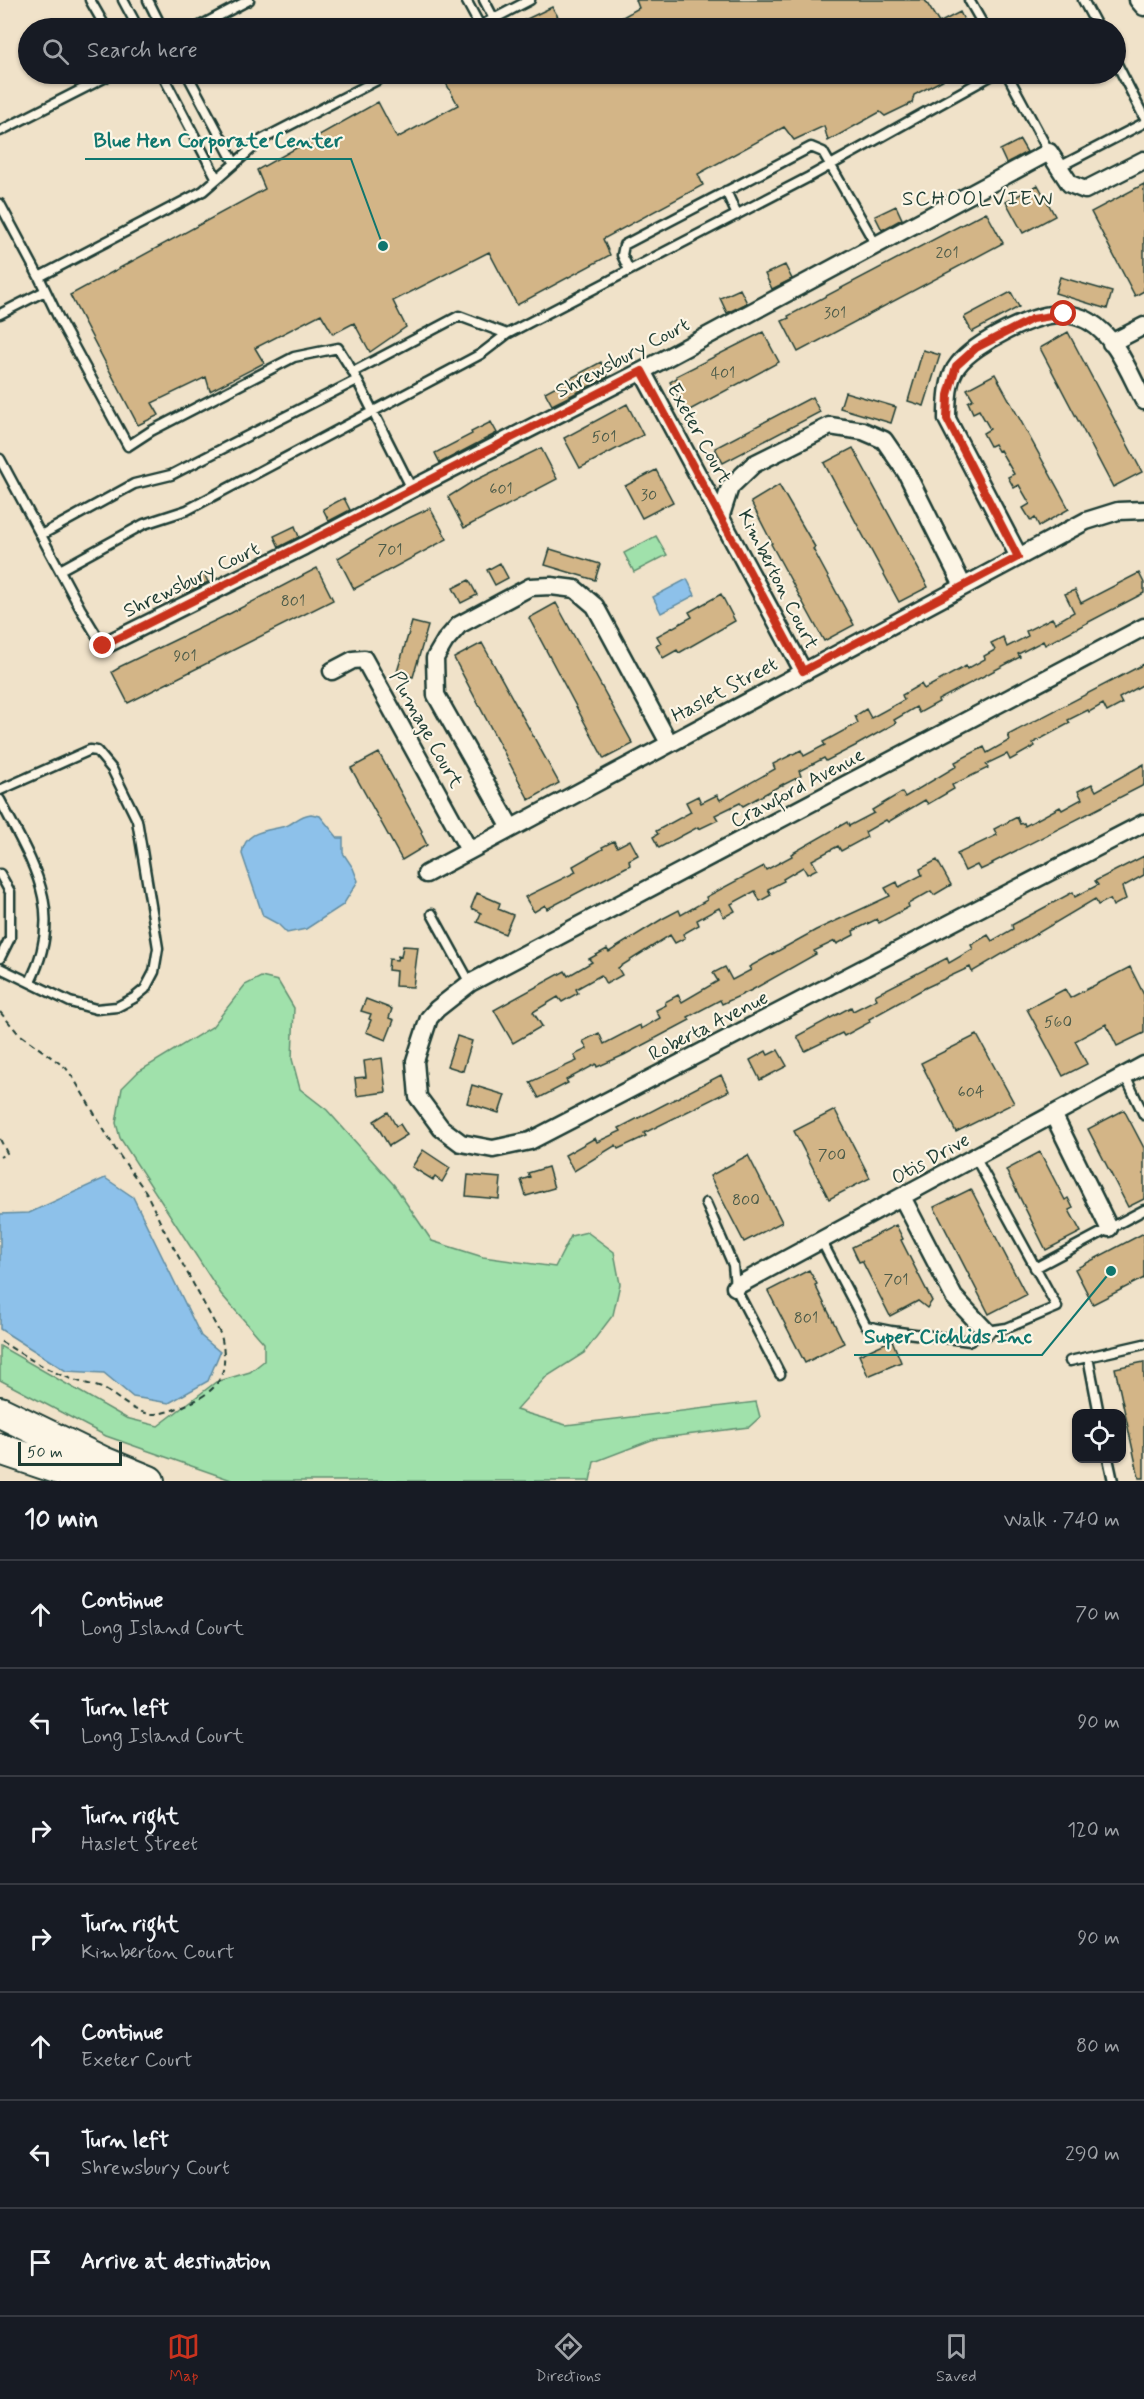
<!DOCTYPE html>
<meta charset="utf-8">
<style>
:root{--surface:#171b24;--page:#242831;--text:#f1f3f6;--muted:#9ea1a6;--line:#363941;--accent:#c8321e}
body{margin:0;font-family:Mynerve,sans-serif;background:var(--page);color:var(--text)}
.controls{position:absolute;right:18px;bottom:18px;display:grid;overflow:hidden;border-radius:12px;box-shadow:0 2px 4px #0004}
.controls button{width:54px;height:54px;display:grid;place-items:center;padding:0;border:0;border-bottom:2px solid var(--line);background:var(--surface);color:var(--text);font:30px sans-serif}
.scale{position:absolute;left:18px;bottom:15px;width:104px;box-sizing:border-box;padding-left:6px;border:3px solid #1f3d34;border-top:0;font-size:16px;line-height:21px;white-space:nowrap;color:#1f3d34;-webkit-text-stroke:4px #fcf5e5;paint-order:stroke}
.stop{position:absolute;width:18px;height:18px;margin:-14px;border:4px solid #c8321e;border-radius:50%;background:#fff}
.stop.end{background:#c8321e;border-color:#fff;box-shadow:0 2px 6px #0008}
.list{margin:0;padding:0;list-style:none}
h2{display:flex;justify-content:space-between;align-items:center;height:78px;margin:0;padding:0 24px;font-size:26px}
h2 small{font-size:20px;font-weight:400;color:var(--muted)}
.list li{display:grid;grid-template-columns:39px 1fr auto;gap:18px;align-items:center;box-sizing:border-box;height:108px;padding:0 24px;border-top:2px solid var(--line)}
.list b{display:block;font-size:22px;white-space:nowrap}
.list p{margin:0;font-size:20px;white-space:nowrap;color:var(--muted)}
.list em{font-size:20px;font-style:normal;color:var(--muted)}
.icon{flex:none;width:33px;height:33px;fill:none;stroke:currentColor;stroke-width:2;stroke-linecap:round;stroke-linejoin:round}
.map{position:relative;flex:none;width:1144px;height:1481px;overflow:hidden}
.search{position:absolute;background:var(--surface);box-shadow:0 2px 4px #0004;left:18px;right:18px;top:18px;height:66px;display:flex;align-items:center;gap:15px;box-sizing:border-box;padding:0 21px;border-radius:33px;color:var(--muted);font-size:22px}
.sheet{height:834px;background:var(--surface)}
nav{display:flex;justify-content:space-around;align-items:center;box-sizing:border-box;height:84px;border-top:2px solid var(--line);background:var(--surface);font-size:16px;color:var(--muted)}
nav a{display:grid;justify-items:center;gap:3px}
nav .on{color:var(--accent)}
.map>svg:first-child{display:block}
.green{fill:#a0e1ab;stroke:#608f70;stroke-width:1.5}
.water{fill:#8dc1ea;stroke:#618ca1;stroke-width:1.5}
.building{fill:#d3b587;stroke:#1f3d34;stroke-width:1.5}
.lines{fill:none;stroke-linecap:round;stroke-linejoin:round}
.lane-casing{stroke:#1f3d34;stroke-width:13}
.street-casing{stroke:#1f3d34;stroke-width:21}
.highway-casing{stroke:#1f3d34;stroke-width:34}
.path{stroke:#1f3d34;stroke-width:2;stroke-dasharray:6 4.5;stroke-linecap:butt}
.lane{stroke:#fcf5e5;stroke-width:8}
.street{stroke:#fcf5e5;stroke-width:16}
.highway{stroke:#fcf5e5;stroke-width:30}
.route{stroke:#c8321e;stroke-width:8}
.labels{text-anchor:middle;stroke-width:4.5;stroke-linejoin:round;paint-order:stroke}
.number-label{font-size:16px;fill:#4c5b49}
.street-label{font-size:20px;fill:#1f3d34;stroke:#fcf5e5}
.neighbourhood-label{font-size:21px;letter-spacing:1.5px;fill:#1f3d34;stroke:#fcf5e5}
.leader{fill:none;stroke:#0f766e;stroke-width:2}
.callout-dot{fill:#0f766e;stroke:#fcf5e5;stroke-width:2}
.callout-label{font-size:21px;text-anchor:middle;font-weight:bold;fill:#0f766e;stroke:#fcf5e5;stroke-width:4.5;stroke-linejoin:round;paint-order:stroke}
</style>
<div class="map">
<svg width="1144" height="1481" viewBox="0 0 1144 1481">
<rect width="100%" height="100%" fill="#f0e2c9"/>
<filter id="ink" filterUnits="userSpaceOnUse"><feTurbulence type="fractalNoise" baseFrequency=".0167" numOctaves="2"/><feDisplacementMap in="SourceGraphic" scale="12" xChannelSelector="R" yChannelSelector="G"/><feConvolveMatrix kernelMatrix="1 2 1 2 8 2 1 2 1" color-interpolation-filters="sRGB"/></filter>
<g filter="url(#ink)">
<path class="green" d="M656,536L667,555L634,572L624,553Z
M261,977L278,981L294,1008L292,1059L300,1089L327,1110L394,1185L432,1241L483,1257L555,1267L571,1236L587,1232L614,1252L620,1284L613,1315L584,1353L546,1377L516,1410L566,1425L756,1402L760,1417L749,1427L654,1439L594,1462L590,1481H234L106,1436L0,1380V1346L126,1418L158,1426L216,1382L250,1372L264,1361V1343L221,1294L120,1138L116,1123L122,1088L138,1072L212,1027L245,985Z"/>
<path class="water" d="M687,579L695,595L661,613L653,597Z
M311,814L320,816L338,838H343V853L353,868L358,881L343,905L306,929L287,933L278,924L263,916L242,854C244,830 268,831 286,826C295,823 299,815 311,814Z
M105,1178L133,1197L201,1336L220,1352L208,1381L169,1403L133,1397L104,1373L66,1371L0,1329V1214L29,1213Z"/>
<path class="building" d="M636,0H925L939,23L960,12L968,28H603L639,8Z
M552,7L565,28H508Z
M441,74H954L914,95L912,103L885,116L880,112L828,141L824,126L794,140L784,127L698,174L703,185L603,239L610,255L517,305L489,252L393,301L406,327L370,352L354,323L333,334L321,314L255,348L264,363L210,391L206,377L152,403L159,415L138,425L70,295L265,189L257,170L378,102L397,138L458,105Z
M1020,140L1027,152L1006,163L1000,150Z
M1144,184V291L1135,296L1091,212Z
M1038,185L1055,216L1023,233L1006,202Z
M896,206L902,219L882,230L875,216Z
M986,212L1003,243L798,352L782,321L789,318L788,316Z
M785,265L792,279L772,289L765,274Z
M1060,277L1112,292L1107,309L1055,293Z
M740,289L747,303L727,313L720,298Z
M1011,292L1019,307L972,332L964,317Z
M763,332L779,362L686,412L670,382L677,378L676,376Z
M1068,332L1142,472L1113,487L1040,348Z
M923,350L940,355L924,406L908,401Z
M601,362L608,377L552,405L545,392Z
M995,374L1069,509L1039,526L1035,518L1031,521L1023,508L1030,504L1019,485L1014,488L1008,477L1014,474L1000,450L998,451L994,444L990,446L983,433L990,429L979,410L973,413L968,402L973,399L967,389Z
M845,392L896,407L891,423L840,408Z
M812,397L820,412L723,463L715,448Z
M627,404L643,435L580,468L564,438Z
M491,422L497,433L440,463L435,453L472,434L471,432Z
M541,448L557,479L464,528L448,497L472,482Z
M853,448L928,587L899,602L824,463Z
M656,470L673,502L642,518L625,486Z
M779,485L815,547L813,549L854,625L824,641L771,544L772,543L751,502Z
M344,498L350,510L329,521L323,509Z
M430,508L447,539L354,589L338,558L392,526Z
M295,526L299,537L279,547L274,536Z
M550,549L600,564L595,580L545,565Z
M500,563L508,578L495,585L487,570Z
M317,568L333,600L128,703L112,672L119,668V667L231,613Z
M1139,573L1144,583V593L1045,645L1043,641L1018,654L1020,657L938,700L939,702L919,713L916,707L894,720L896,723L855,746L826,761L824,758L799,771L801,776L783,785V784L743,806L740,803L715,815L718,820L699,829L698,827L659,848L653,837L658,834L656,831L691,812L686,802L698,796L701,803L717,795L720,800L775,769L773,764L801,750L804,756L825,745L823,742L858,723L855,716L866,709L871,718L904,700L902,695L921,684L924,689L966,666L967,669L985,659L984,656L995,650L991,643L1003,637L1007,647L1028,636L1026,631L1052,618L1055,623L1074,612L1065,594L1075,590L1081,603Z
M204,574L208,582L188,592L184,584Z
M469,580L477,595L461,603L453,588Z
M721,594L735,621L679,653L677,650L663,658L656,646L661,643L657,636L692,617L689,612Z
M556,603L633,744L604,759L529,618Z
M412,622L428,626L413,677L397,672Z
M482,643L559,783L529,800L454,658Z
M1144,664V684L1119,698L1122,704L1107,712L1103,704L1089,712L1088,710L1068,720L1070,723L1033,743L1035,746L1010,760L1007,754L986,764L988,768L952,785L954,789L928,804L925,800L888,822L886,820L865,832L867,837L841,851L838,846L812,860L817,869L807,874L803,867L783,879L784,881L768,889L771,895L760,901L755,891L731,904L735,911L724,917L719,908L697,920L699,925L683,934L685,938L675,943L670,935L618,968L622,975L606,984L601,975L576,989L578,993L562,1002L558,997L533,1012L542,1026L513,1043L494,1010L565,971L568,976L592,962L589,959L607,949L609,952L662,919L679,910L681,915L707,900L706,897L764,866L766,870L792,856L791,854L847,822L849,826L874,813L872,810L902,792L905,797L957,766L955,762L984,747L987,753L1010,740L1008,735Z
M379,753L422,831L421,833L427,845L402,860L351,768Z
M1144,764V785L992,863L993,864L980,870L977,865L965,871L957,854L997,835L994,829L1017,817L1020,824L1024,823L1025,826L1060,807L1062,810L1082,799L1078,791L1092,784L1096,791Z
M630,840L638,855L629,860L630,865L547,909L545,905L534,912L525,897L576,872L573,866L603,849L602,847L614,841L617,847Z
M1144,856V875L1122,887L1126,899L1113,906L1110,899L1098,905L1095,899L972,972L970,967L925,988L869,1019L870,1022L844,1036L842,1033L805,1051L797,1036L851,1007L853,1011L877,999L875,995L947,958L949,963L973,949L971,945L988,935L992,941L1013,929L1012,925L1073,892L1075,897L1098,885L1095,881Z
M937,860L951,885L934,895L931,891L908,904L909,907L879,923L877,919L853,931L854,935L837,944L835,941L814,951L816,954L752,990L722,1004L720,1000L688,1017L690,1020L624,1055L597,1067L596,1064L566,1080L568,1083L539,1098L530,1082L577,1061L574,1055L587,1049L583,1041L599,1033L604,1044L640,1025L641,1029L660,1018L656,1010L666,1005L665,1002L678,995L682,1002L718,981L713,973L725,967L732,980L751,970L749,967L816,930L890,896L885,888L897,882L899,887L922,875L920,869Z
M477,893L500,903L498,909L513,915L505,934L477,922L481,913L471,908Z
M403,946L418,947L413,987L395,986L396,971L388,970L389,959L397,960L398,956L401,957Z
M1130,967L1144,995V1033L1117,1046L1106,1024L1075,1041L1087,1064L1063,1076L1027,1009L1065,989L1070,998Z
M366,999L392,1009L389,1018L394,1020L386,1040L366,1032L371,1020L369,1019L371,1014L361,1011Z
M977,1035L1014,1103L956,1132L921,1063Z
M457,1036L472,1041L463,1071L447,1066Z
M778,1050L787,1066L760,1080L750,1060L766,1051L768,1055Z
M382,1058L386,1092L357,1096L355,1078L366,1077L364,1061Z
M721,1075L729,1091L644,1133L646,1136L618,1149L616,1145L574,1171L565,1155L595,1138L597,1142L621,1131L619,1128Z
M472,1085L505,1095L499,1113L467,1103Z
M835,1110L870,1178L829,1199L794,1131Z
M1124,1110L1144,1148V1199L1128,1207L1088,1129Z
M388,1112L396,1126L400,1124L407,1135L389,1146L374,1121Z
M423,1150L450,1168L442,1182L435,1177L433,1180L412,1167Z
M1040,1152L1065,1200L1068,1198L1073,1208L1069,1210L1081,1232L1046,1250L1006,1170Z
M748,1155L782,1222L744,1242L710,1176Z
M548,1167L554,1188L526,1196L521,1180L530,1177L528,1173Z
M468,1175L501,1178L499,1199L466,1196Z
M971,1189L1026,1295L989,1314L934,1207Z
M896,1225L903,1239L901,1240L932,1301L927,1308L918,1301L890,1316L862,1261L859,1262L852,1247Z
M1144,1233V1278L1093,1304L1075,1269Z
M809,1270L817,1284L815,1285L844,1343L805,1363L768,1291Z
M892,1340L901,1362L868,1376L859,1355Z
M1144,1362V1478H1139L1115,1368Z"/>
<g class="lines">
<defs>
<path id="lane" d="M90,0L106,28
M123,0L138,28
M148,0L162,28
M466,0L480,26
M484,0L494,19
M969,0L985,28
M1083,0L1098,28
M196,28L249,0
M476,28L530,0
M1116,62L1144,117
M162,74L216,177
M187,74L234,162
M1007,74L1049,152
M0,131L112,74
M1059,167L1144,123
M726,191L737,215
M0,204L39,277L203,191L263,139L389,74
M629,270L622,255L624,245L811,147L823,152L876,245
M39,277L60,321L128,446L151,431L294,357L338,348L353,372L459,316L507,334L809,177L994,74
M0,314L45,291
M355,376L412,489
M0,459L80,608L103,646
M41,535L134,484L171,475L357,380
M60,570L144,524L187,510L481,354L507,334
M0,790L90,750L97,751L112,769L137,820L158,948L154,972L145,989L134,998L117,1007L96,1009L70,1002L0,968
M0,800C33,864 66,910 30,982
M0,874L10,892V938L0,958
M432,914L470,983
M1125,1076L1144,1115
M706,1203L733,1265L735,1287L780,1374
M821,1240L866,1326L891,1331L970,1341L986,1331L1007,1328L1057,1307L975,1157
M1035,1268L1144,1210
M1088,1357L1099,1414
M1070,1361L1144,1344
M1108,1458L1113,1481"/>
<path id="street" d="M1138,0L1144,7
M1111,343L1144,326
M642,371L803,671
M721,515L730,487L754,464L830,426L863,431L884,440L906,472L963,586
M1019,557L947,419C947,403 947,378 958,365C975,343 1035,312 1064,314C1071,314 1084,318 1090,322C1117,338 1130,375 1144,401
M1144,627L470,983L437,1009L429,1018L415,1061L418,1097L441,1128L461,1143L493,1149L530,1141L1144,823
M103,646L304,546L412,489L642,371L1049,152L1070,184L1085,190L1144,160
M332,671L353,660L364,659L469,850
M511,828L436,695L435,658L445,641L459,625L530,587L551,586L575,589L595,606L669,743
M426,874L1086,521L1118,511L1144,510
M1053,1114L1109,1228
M902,1197L954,1297L986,1331
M735,1287L1144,1065"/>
<path id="highway" d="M0,1412L103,1462L149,1481
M0,1449L95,1481"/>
</defs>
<use href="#lane" class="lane-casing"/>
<use href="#street" class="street-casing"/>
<use href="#highway" class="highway-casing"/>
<path class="path" d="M0,1012L18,1033L66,1068L74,1079L117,1152L146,1192L163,1228L221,1335C229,1371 223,1388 188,1404C177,1408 165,1414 153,1414C133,1413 120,1398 104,1389C93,1384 80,1383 69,1378C44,1369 22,1354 0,1341
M0,1139L7,1153L0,1157"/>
<use href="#lane" class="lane"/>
<use href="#street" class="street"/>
<use href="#highway" class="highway"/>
</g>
</g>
<g class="lines" filter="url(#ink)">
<path class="route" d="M103,646C284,556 462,463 642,371L803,671L1018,557L947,419L948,395L956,366L976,348L1032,319L1064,314"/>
</g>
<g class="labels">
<g class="number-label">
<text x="947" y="258">201</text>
<text x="835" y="318">301</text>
<text x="723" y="378">401</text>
<text x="604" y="442">501</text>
<text x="501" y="494">601</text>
<text x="649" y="500">30</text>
<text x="390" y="555">701</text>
<text x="293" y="606">801</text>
<text x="185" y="661">901</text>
<text x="1058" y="1027">560</text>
<text x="971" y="1097">604</text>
<text x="832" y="1160">700</text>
<text x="746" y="1205">800</text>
<text x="896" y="1285">701</text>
<text x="806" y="1323">801</text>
</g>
<g class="street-label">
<text transform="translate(622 357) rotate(-28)" y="7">Shrewsbury Court</text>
<text transform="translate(700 433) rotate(61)" y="7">Exeter Court</text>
<text transform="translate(191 579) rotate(-26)" y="7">Shrewsbury Court</text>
<text transform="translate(779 579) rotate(63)" y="7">Kimberton Court</text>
<text transform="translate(724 689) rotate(-28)" y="7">Haslet Street</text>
<text transform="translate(427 729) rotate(61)" y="7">Plumage Court</text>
<text transform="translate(797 787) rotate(-28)" y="7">Crawford Avenue</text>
<text transform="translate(708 1025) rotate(-27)" y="7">Roberta Avenue</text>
<text transform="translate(930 1158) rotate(-29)" y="7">Otis Drive</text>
</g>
<g class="neighbourhood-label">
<text x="978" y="205">SCHOOLVIEW</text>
</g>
</g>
<path class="leader" d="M383 246L351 159H85M1111 1271L1042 1355H854"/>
<g class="callout-dot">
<circle cx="383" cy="246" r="6"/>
<circle cx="1111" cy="1271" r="6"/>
</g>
<g class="callout-label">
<text x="218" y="147">Blue Hen Corporate Center</text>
<text x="948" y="1343">Super Cichlids Inc</text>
</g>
</svg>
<div class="controls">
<button><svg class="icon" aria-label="locate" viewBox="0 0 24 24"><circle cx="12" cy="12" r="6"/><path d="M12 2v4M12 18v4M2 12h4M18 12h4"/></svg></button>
</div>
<div class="scale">50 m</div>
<div class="stop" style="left:1064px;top:314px"></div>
<div class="stop end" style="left:103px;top:646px"></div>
<div class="search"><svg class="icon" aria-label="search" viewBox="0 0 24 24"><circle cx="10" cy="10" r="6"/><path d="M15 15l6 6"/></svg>Search here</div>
</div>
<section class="sheet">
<h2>10 min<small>Walk · 740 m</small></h2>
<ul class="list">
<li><svg class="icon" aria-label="ahead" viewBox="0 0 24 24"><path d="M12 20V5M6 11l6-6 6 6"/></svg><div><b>Continue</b><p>Long Island Court</p></div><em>70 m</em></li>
<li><svg class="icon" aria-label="left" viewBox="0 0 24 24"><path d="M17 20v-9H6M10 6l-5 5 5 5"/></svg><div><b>Turn left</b><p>Long Island Court</p></div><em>90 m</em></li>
<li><svg class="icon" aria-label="right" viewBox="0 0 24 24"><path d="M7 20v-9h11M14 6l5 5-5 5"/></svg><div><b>Turn right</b><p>Haslet Street</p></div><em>120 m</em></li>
<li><svg class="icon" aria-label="right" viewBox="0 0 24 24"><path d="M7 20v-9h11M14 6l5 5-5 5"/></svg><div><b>Turn right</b><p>Kimberton Court</p></div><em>90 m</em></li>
<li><svg class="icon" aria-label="ahead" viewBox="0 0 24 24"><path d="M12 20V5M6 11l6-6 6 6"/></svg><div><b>Continue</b><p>Exeter Court</p></div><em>80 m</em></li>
<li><svg class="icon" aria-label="left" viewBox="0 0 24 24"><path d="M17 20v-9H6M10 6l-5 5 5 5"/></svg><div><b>Turn left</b><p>Shrewsbury Court</p></div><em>290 m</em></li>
<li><svg class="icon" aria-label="arrive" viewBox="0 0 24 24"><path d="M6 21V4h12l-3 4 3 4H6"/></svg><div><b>Arrive at destination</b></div></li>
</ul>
</section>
<nav>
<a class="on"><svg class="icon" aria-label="map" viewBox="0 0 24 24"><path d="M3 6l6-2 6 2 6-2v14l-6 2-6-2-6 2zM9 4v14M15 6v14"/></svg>Map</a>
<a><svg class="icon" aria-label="directions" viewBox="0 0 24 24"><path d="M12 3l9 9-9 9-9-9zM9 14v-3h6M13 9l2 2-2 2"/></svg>Directions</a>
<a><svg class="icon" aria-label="saved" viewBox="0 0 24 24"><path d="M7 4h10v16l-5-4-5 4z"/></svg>Saved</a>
</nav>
